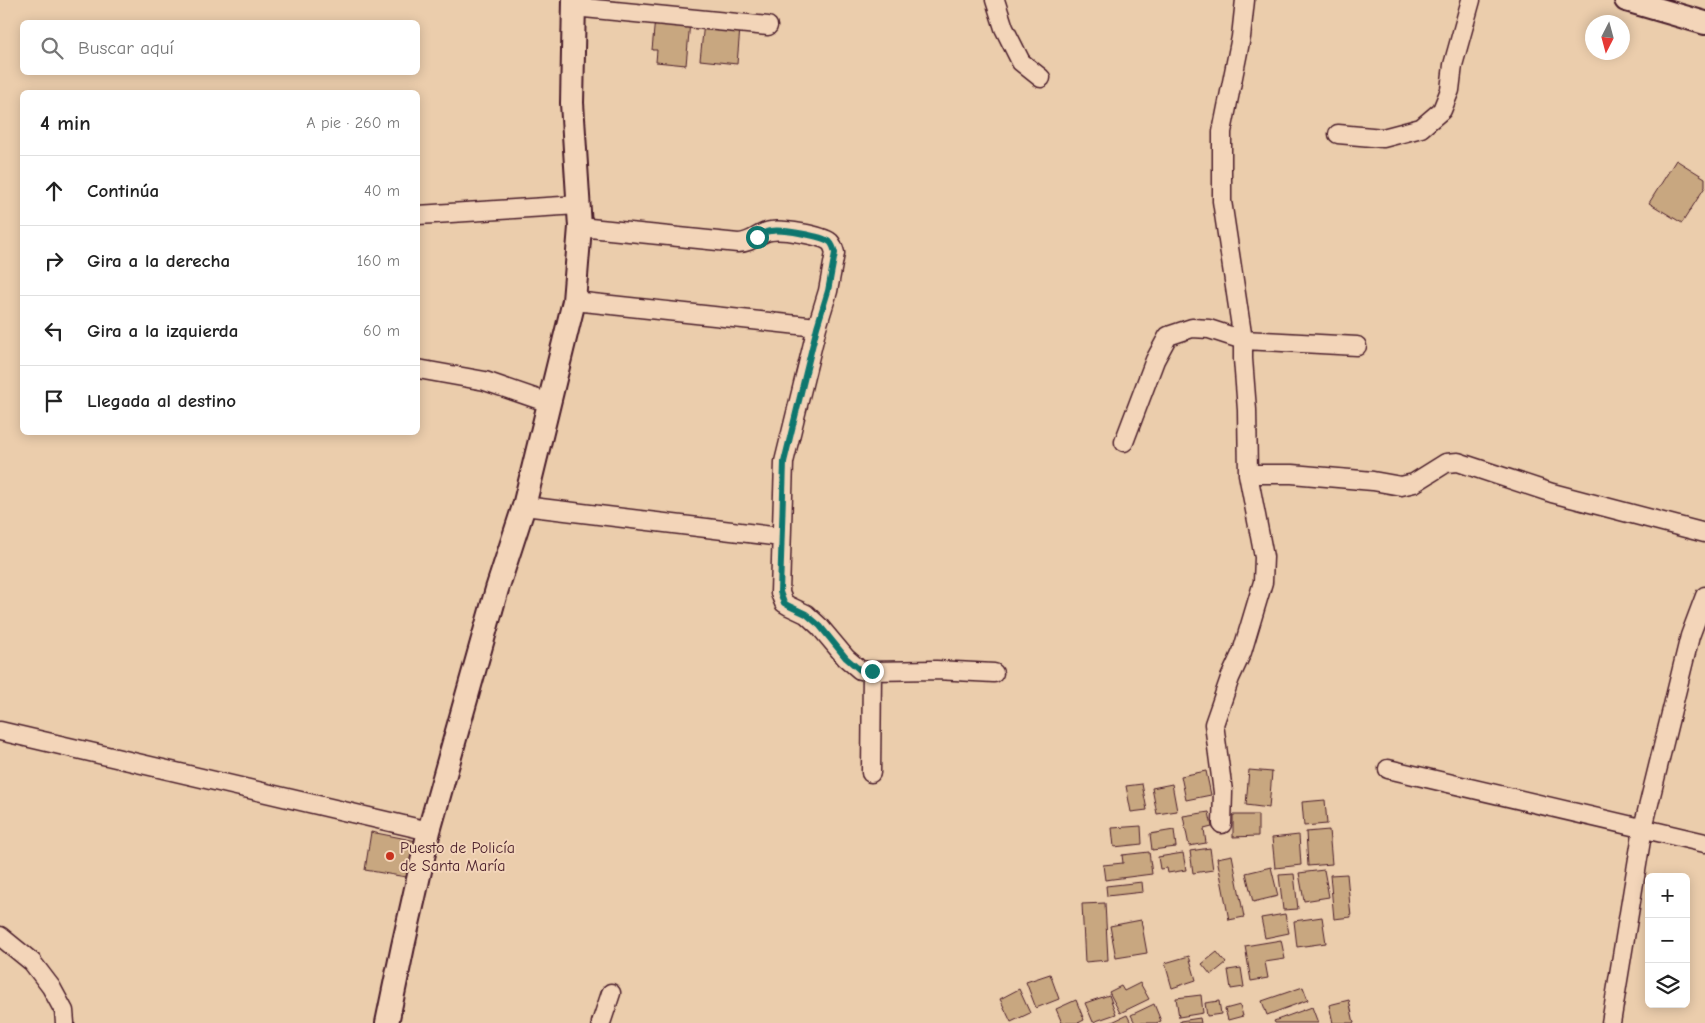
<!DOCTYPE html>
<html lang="es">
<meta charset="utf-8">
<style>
:root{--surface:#fff;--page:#f6f6f6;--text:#222;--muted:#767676;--line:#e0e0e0}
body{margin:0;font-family:"Comic Neue",sans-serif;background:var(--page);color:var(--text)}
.controls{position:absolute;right:15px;bottom:15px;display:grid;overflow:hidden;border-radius:8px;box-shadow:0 2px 12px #0003}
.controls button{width:45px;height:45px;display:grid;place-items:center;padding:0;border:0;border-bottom:1px solid var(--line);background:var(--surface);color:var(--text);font:25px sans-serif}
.compass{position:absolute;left:1585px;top:15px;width:45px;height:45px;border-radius:50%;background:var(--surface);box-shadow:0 2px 12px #0003;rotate:186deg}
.stop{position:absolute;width:15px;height:15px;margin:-11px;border:4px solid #0f766e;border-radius:50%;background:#fff}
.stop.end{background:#0f766e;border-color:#fff;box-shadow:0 1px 5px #0008}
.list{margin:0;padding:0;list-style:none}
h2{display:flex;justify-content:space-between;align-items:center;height:65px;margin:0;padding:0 20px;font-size:21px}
h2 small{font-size:16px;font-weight:400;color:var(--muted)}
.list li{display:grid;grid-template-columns:32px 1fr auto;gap:15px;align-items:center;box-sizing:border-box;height:70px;padding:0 20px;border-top:1px solid var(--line)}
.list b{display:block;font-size:19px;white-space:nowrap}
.list em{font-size:16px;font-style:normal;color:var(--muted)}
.icon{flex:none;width:28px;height:28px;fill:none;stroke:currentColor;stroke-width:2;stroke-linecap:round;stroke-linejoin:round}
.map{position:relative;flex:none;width:1705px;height:1023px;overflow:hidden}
.search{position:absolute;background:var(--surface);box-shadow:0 2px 12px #0003;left:20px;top:20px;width:400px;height:55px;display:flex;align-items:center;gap:12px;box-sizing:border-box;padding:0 18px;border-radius:8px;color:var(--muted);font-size:19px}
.panel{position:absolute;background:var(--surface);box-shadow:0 2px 12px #0003;left:20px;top:90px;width:400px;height:345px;border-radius:8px}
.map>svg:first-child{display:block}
.building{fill:#c8a780;stroke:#4a1f2b}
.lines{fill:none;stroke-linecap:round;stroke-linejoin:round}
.minor-casing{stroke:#4a1f2b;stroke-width:21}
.tertiary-casing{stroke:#4a1f2b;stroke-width:26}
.minor{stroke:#f3d5b9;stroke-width:18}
.tertiary{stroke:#f3d5b9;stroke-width:22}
.route{stroke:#0f766e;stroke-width:6}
.poi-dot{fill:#c8321e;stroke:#f3d5b9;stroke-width:2}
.labels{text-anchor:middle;stroke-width:4;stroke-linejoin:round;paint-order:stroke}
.poi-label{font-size:16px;fill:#4a1f2b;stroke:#f3d5b9;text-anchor:start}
</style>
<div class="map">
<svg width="1705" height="1023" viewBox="0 0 1705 1023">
<rect width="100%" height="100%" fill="#ebcdac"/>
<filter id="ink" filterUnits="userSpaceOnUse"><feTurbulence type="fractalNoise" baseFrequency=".02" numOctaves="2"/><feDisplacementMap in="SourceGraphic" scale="10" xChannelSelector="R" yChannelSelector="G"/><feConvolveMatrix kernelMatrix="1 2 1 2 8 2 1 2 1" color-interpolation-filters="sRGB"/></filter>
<g filter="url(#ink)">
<path class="building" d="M655,18L690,22L686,65L656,62L657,50H652Z
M704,23L740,28L737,64L700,60Z
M1676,160L1705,178V187L1682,223L1649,203Z
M1249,770L1272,772L1269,808L1246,805Z
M1206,771L1211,795L1186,800L1181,776Z
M1142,784L1147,810L1131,812L1126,786Z
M1172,784L1177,811L1157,814L1152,788Z
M1325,800L1327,824L1304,826L1302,802Z
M1209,812L1212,827L1204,829L1206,843L1189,846L1183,816Z
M1233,815H1258V836L1233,837Z
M1141,826L1142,844L1114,847L1112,828Z
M1174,830L1176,847L1152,850L1150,834Z
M1329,830L1332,864L1308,866L1306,832Z
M371,832L417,841L406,877L365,870Z
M1299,835L1301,865L1275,868L1272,838Z
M1210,848L1213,870L1193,873L1190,851Z
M1149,852L1152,874L1105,880L1103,865L1123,863L1122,855Z
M1183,853L1186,870L1168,873L1167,868L1160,869L1158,857Z
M1232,855L1244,917L1229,920L1217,858Z
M1271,867L1278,896L1253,902L1246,873Z
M1324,870L1329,897L1304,901L1299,873Z
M1294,874L1298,909L1283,910L1279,875Z
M1347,874L1351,917L1334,919L1330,875Z
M1142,882L1143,892L1107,896L1106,886Z
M1105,903L1108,960L1085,962L1082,904Z
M1285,914L1289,933L1265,938L1261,918Z
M1322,917L1326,943L1297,947L1294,921Z
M1141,920L1147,953L1116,958L1110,926Z
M1281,940L1285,959L1265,962L1268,978L1251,981L1245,946Z
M1217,952L1226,963L1211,975L1202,964Z
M1189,956L1196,980L1172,988L1165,963Z
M1241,968L1244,987L1231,989L1228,970Z
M1050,974L1059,999L1036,1008L1026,982Z
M1140,983L1149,999L1120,1013L1109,992L1121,986L1124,991Z
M1303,987L1308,1000L1267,1015L1262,1001Z
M1019,989L1030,1013L1011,1022L1000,999Z
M1109,995L1116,1014L1093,1022L1085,1003Z
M1201,995L1203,1013L1179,1017L1176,998Z
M1076,1000L1084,1020L1078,1023H1062L1056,1009Z
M1349,1000L1354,1023H1333L1329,1005Z
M1219,1001L1221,1014L1207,1016L1205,1003Z
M1154,1004L1161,1021L1156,1023H1135L1131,1015Z
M1240,1005L1243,1016L1228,1020L1225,1009Z
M1312,1007L1318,1023H1275L1274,1021Z
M1127,1015L1131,1023H1110Z
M1200,1018L1201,1023H1180V1021Z"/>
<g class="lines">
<defs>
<path id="minor" d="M995,0L1004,28L1021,62L1041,78
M574,7L768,26
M1338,134L1383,138L1421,128L1442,110L1450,90L1453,65L1471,0
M418,215L578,205
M580,227L738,243C753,243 759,232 771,231C783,229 821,235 830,242C833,245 834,249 835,253L828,291L817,327L784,462L780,593L784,603L789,606L806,614L820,627L846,658L860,670L872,671L936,670L994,673
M574,301L817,327
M418,369L485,381L549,403
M1124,442L1155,360L1168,336L1192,328L1209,329L1243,340L1357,346
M1248,474H1292L1373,481L1401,486L1414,483L1446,463L1458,462L1552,493L1705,533
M524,506L781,537
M0,731L429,831
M1388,769L1705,843
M871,773L872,671
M1222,824L1223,792L1214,724L1230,678L1242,652L1263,582L1264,557L1248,474L1247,410L1243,359V340L1222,201V132L1241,37L1245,0
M0,936L32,962L51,987L64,1011L65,1023
M601,1023L611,993
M1611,1023L1643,828L1690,636L1705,596"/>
<path id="tertiary" d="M1626,0L1705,23
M387,1023L403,946L429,831L497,589L524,506L574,301L580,227L572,103L574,0"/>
</defs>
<use href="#minor" class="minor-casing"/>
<use href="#tertiary" class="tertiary-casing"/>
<use href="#minor" class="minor"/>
<use href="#tertiary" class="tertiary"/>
</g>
</g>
<g class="lines" filter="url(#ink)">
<path class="route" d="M757,237C762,234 766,231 771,231C782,229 822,236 830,242C833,245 834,249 835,253L828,291L817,327L784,462L780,592L784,603L789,606L806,614L820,626L846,658L860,670L872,671"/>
</g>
<circle class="poi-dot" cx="390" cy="856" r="5"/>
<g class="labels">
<g class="poi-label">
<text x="400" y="853">Puesto de Policía<tspan x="400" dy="18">de Santa María</tspan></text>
</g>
</g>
</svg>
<div class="controls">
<button>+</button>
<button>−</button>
<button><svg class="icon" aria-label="layers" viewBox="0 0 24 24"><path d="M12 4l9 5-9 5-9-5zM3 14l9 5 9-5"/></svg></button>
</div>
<svg class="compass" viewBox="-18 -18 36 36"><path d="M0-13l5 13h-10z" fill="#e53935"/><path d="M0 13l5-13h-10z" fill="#767676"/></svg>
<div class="stop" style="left:757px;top:237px"></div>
<div class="stop end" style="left:872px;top:671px"></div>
<div class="search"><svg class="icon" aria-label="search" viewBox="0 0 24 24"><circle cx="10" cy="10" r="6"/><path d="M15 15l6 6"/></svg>Buscar aquí</div>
<section class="panel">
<h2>4 min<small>A pie · 260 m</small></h2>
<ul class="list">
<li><svg class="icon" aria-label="ahead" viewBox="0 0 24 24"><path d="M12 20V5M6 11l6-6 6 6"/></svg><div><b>Continúa</b></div><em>40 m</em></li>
<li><svg class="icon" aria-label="right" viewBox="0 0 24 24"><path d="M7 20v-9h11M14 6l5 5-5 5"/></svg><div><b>Gira a la derecha</b></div><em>160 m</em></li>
<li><svg class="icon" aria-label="left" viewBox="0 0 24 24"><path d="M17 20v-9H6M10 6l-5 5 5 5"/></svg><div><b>Gira a la izquierda</b></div><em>60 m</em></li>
<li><svg class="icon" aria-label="arrive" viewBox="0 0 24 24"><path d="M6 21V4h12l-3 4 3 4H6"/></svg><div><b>Llegada al destino</b></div></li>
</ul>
</section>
</div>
